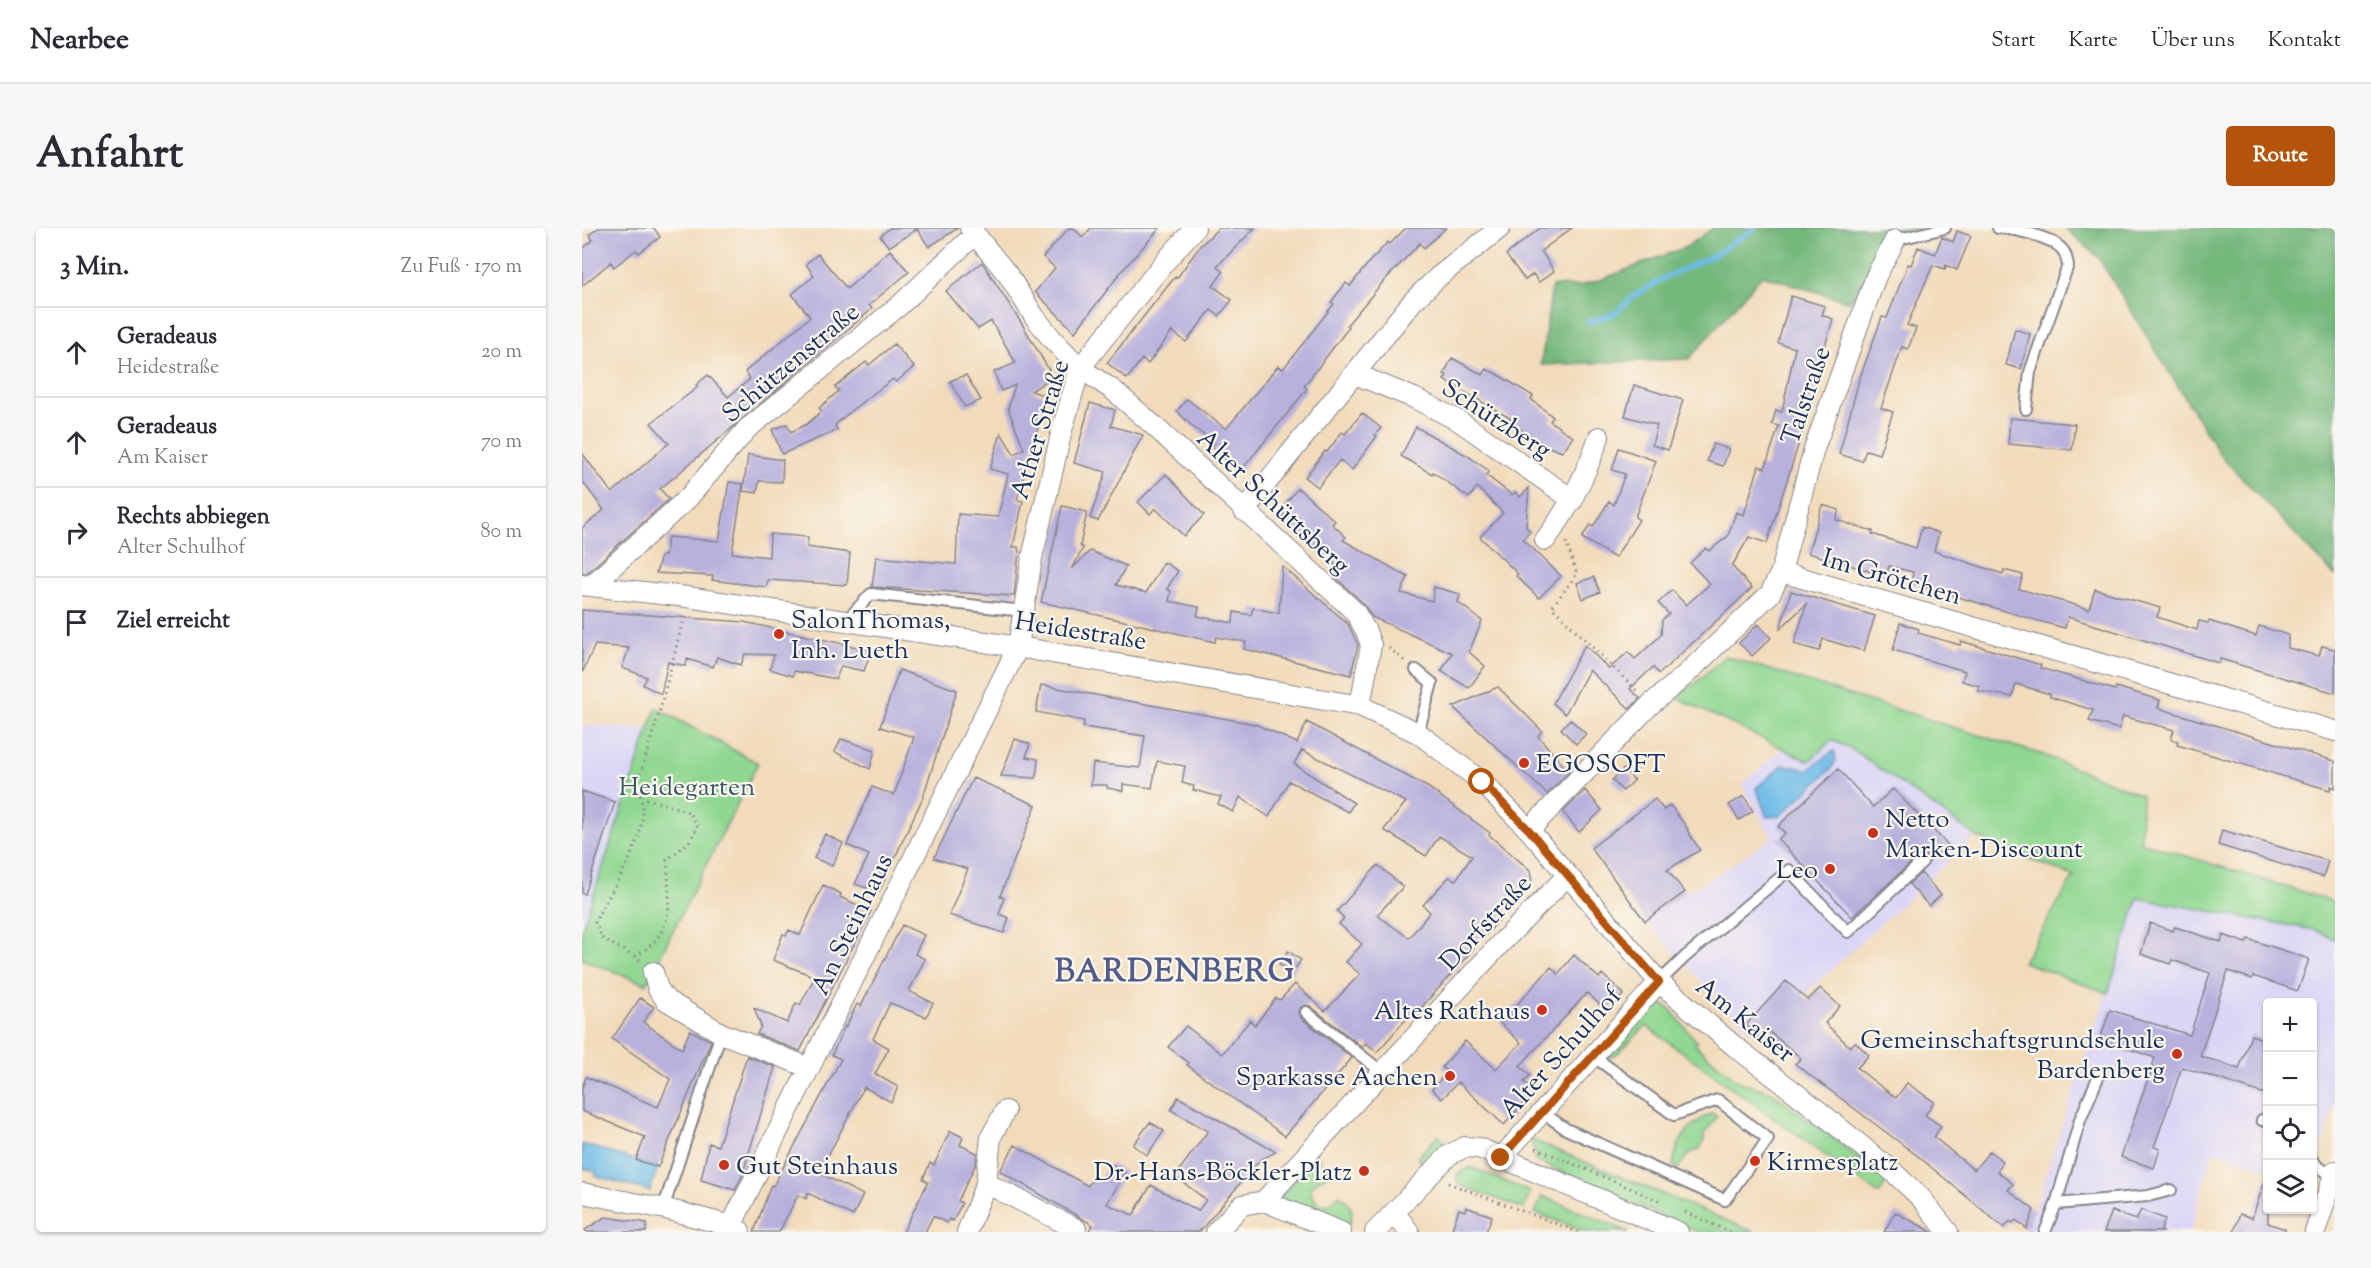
<!DOCTYPE html>
<html lang="de">
<meta charset="utf-8">
<style>
:root{--surface:#fff;--page:#f7f7f7;--text:#2b2b33;--muted:#7c7c81;--line:#e1e1e2;--accent:#b45309}
body{margin:0;font-family:"Sorts Mill Goudy",serif;background:var(--page);color:var(--text)}
.controls{position:absolute;right:18px;bottom:18px;display:grid;overflow:hidden;border-radius:6px;box-shadow:0 2px 4px #0004}
.controls button{width:54px;height:54px;display:grid;place-items:center;padding:0;border:0;border-bottom:2px solid var(--line);background:var(--surface);color:var(--text);font:30px sans-serif}
.stop{position:absolute;width:18px;height:18px;margin:-14px;border:4px solid #b45309;border-radius:50%;background:#fff}
.stop.end{background:#b45309;border-color:#fff;box-shadow:0 2px 6px #0008}
.list{margin:0;padding:0;list-style:none}
h2{display:flex;justify-content:space-between;align-items:center;height:78px;margin:0;padding:0 24px;font-size:26px}
h2 small{font-size:20px;font-weight:400;color:var(--muted)}
.list li{display:grid;grid-template-columns:39px 1fr auto;gap:18px;align-items:center;box-sizing:border-box;height:90px;padding:0 24px;border-top:2px solid var(--line)}
.list b{display:block;font-size:22px;white-space:nowrap}
.list p{margin:0;font-size:20px;white-space:nowrap;color:var(--muted)}
.list em{font-size:20px;font-style:normal;color:var(--muted)}
.icon{flex:none;width:33px;height:33px;fill:none;stroke:currentColor;stroke-width:2;stroke-linecap:round;stroke-linejoin:round}
.map{position:relative;flex:none;width:1753px;height:1004px;overflow:hidden;border-radius:6px}
header{display:flex;align-items:center;gap:36px;box-sizing:border-box;height:84px;padding:0 30px;background:var(--surface);border-bottom:2px solid var(--line)}
header strong{font-size:28px}
nav{display:flex;gap:33px;margin-inline-start:auto;font-size:21px}
.intro{display:flex;align-items:center;justify-content:space-between;box-sizing:border-box;height:144px;padding:0 36px}
h1{margin:0;font-size:42px}
.button{padding:15px 27px;border-radius:6px;background:var(--accent);color:#fff;font-size:21px;font-weight:700}
main{display:flex;gap:36px;padding:0 36px}
aside{flex:1;background:var(--surface);border-radius:6px;box-shadow:0 2px 4px #0004}
.map>svg:first-child{display:block}
.built{fill:#dcd6f6}
.green{fill:#90d791;stroke:#568378;stroke-width:1.5}
.forest{fill:#74b87b;stroke:#48746c;stroke-width:1.5}
.water{fill:#6cbce7;stroke:#4476a2;stroke-width:1.5}
.lines{fill:none;stroke-linecap:round;stroke-linejoin:round}
.stream{stroke:#6cbce7;stroke-width:5}
.building{fill:#b8b0dd}
.lane-casing{stroke:#86858c;stroke-width:14}
.street-casing{stroke:#86858c;stroke-width:22}
.path{stroke:#86858c;stroke-width:3;stroke-dasharray:1.5 4.5;stroke-linecap:butt}
.lane{stroke:#fff;stroke-width:10}
.street{stroke:#fff;stroke-width:20}
.route{stroke:#b45309;stroke-width:8}
.poi-dot{fill:#c8321e;stroke:#fbf7ec;stroke-width:2}
.labels{text-anchor:middle;stroke-width:4.5;stroke-linejoin:round;paint-order:stroke}
.street-label{font-size:26px;fill:#1b2f5e;stroke:#fbf7ec}
.poi-label{font-size:26px;fill:#1b2f5e;stroke:#fbf7ec;text-anchor:start}
.park-label{font-size:26px;fill:#38596b;stroke:#fbf7ec}
.district-label{font-size:32px;font-weight:bold;letter-spacing:1.5px;fill:#525c8a;stroke:#fbf7ec}
</style>
<header>
<strong>Nearbee</strong>
<nav><a>Start</a><a>Karte</a><a>Über uns</a><a>Kontakt</a></nav>
</header>
<div class="intro"><h1>Anfahrt</h1><a class="button">Route</a></div>
<main>
<aside>
<h2>3 Min.<small>Zu Fuß · 170 m</small></h2>
<ul class="list">
<li><svg class="icon" aria-label="ahead" viewBox="0 0 24 24"><path d="M12 20V5M6 11l6-6 6 6"/></svg><div><b>Geradeaus</b><p>Heidestraße</p></div><em>20 m</em></li>
<li><svg class="icon" aria-label="ahead" viewBox="0 0 24 24"><path d="M12 20V5M6 11l6-6 6 6"/></svg><div><b>Geradeaus</b><p>Am Kaiser</p></div><em>70 m</em></li>
<li><svg class="icon" aria-label="right" viewBox="0 0 24 24"><path d="M7 20v-9h11M14 6l5 5-5 5"/></svg><div><b>Rechts abbiegen</b><p>Alter Schulhof</p></div><em>80 m</em></li>
<li><svg class="icon" aria-label="arrive" viewBox="0 0 24 24"><path d="M6 21V4h12l-3 4 3 4H6"/></svg><div><b>Ziel erreicht</b></div></li>
</ul>
</aside>
<div class="map">
<svg width="1753" height="1004" viewBox="0 0 1753 1004">
<rect width="100%" height="100%" fill="#fbf7ec"/>
<filter id="ink" filterUnits="userSpaceOnUse"><feTurbulence type="fractalNoise" baseFrequency=".0167" numOctaves="2"/><feDisplacementMap in="SourceGraphic" scale="12" xChannelSelector="R" yChannelSelector="G"/><feConvolveMatrix kernelMatrix="1 2 1 2 8 2 1 2 1" color-interpolation-filters="sRGB"/></filter>
<filter id="wash" filterUnits="userSpaceOnUse"><feTurbulence type="fractalNoise" baseFrequency=".008" numOctaves="4" result="noise"/><feDisplacementMap in="SourceGraphic" scale="24" xChannelSelector="R" yChannelSelector="G"/><feGaussianBlur stdDeviation="1.35" result="paint"/><feColorMatrix in="noise" values="0 0 0 0 0 0 0 0 0 0 0 0 0 0 0 0 0 1.4 0 .05"/><feComposite in="paint" operator="in"/></filter>
<g filter="url(#wash)">
<rect width="100%" height="100%" fill="#f2dbbb"/>
<path class="built" d="M0,497L67,501L0,701Z
M1250,512L1271,522L1394,608L1221,768L1204,753L1164,797H1161L1063,693L1102,665L1117,658L1190,610L1160,557L1200,520L1227,533Z
M1556,670L1733,702L1753,711V877L1731,945L1730,774H1686L1685,941L1631,923L1609,1004H1440L1447,996L1452,982Z"/>
<path class="green" d="M1143,428L1461,527L1560,567L1559,614L1753,674V711L1733,702L1556,670L1526,765L1441,734L1492,648L1420,621L1394,608L1271,522L1250,512L1227,533L1093,469L1114,455Z
M74,480L176,535L64,756L0,731V701Z
M1081,776L1088,781L1115,814L1113,817L1156,853L1191,865L1306,952L1297,966L1064,798L1034,827L1026,830L1025,827L1027,824L1070,777Z
M1131,885L1135,889L1122,906V912L1118,921L1108,925L1095,941L1091,938C1094,913 1107,895 1131,885Z
M856,907L866,916L845,939L835,930Z
M948,911L1172,1004H1116L952,932L954,926Z
M736,927L745,948L736,952L729,959C728,977 748,984 756,967C769,973 774,986 766,998L697,971Z
M888,939L948,964L942,981L875,956V946Z
M960,968L1047,1004H1005L953,985Z"/>
<path class="forest" d="M1131,0H1336L1321,4L1312,0L1268,74L1180,47L1107,131L959,137L970,58H997L1018,52L1104,19Z
M1483,0H1753V348L1639,228L1516,29Z"/>
<path class="water" d="M1252,523L1254,532L1249,541L1198,588L1185,589L1174,560L1201,537L1226,542Z
M0,916L76,939L68,963L13,948L14,943L1,940L0,943Z"/>
<g class="lines">
<path class="stream" d="M1006,94L1032,86L1052,68L1082,50L1132,27L1173,0"/>
</g>
<g id="blocks">
<path class="building" d="M16,0H72L78,9L57,25L54,22L32,39L29,34L0,58V21L11,12L7,7Z
M308,0H376L347,19L335,1L307,19L298,8Z
M487,0H491L501,9L509,0H578L539,44L493,104L453,64L473,40L461,29Z
M637,0H673L635,38L641,44L631,58L650,72L637,88L629,82L604,114L590,103L566,136L560,131L545,151L525,135L577,69L593,49L595,50L618,18Z
M824,0H864L842,20L838,15L800,55L765,97L767,99L722,158L725,161L658,244L630,219L633,215L612,200L595,183L605,171L644,201L696,138L701,141L752,76L749,74L764,55L768,58L788,33L806,14L808,16Z
M958,0H990L959,23L972,43L957,54L951,46L943,52L924,27Z
M1375,3L1389,8L1375,42L1364,37L1363,41L1351,37L1325,97L1334,100L1326,121L1320,119L1299,180L1311,184L1297,226L1284,222L1280,233L1257,226L1277,152L1300,89L1305,90L1326,36L1329,37L1336,19L1353,26L1360,9L1371,14Z
M308,22L327,44L287,77L290,81L78,261L87,271L5,345H0V300L22,282L0,253V225L30,265L87,215L69,195L116,159L114,157L126,147L146,169L168,151L163,144L228,89L210,66L232,48L224,36L236,26L265,61Z
M400,34L440,96L467,142L465,144L469,150L449,163L465,168L435,272L441,273L431,319H436L437,324L432,368L290,359L294,329L374,336L376,286L416,289L426,246L408,241L419,205L432,226L442,221L426,180L433,157L419,163L412,144L434,135L409,93L396,101L364,63Z
M1209,68L1243,78L1240,87L1251,91L1243,118L1240,117L1229,177L1185,315L1167,309L1150,338L1170,360L1077,446L1071,439L1048,461L1058,470L1048,481L1007,442L983,486L971,475L1003,417L1027,441L1046,424L1053,431L1079,407L1080,392L1087,386L1076,375L1090,362L1104,377L1128,356L1108,335L1124,320L1127,323L1146,308L1154,284L1162,287L1177,238L1183,240L1197,198L1190,196L1194,182L1200,184L1213,120L1196,115Z
M1433,101L1448,106L1439,141L1424,137Z
M312,116L332,139L314,154L311,151L271,181L253,197L255,202L200,226L190,202L205,196L209,204L225,196L240,183L237,180L257,163L253,159L284,134L287,137Z
M870,130L901,147L904,141L915,146L951,168L949,171L971,189L968,193L991,209L980,224L962,217L931,196L933,193L862,152L865,147L862,146Z
M384,147L399,172L383,179L368,153Z
M1052,157L1101,172L1086,222L1070,217L1075,197L1043,188Z
M508,175L533,182L529,198L561,207L516,293L508,290L524,244L492,235Z
M780,185L799,200L793,207L795,208L770,242L758,232L736,259L723,249L743,223L745,224L760,204L763,206Z
M1428,190L1493,196L1490,222L1426,216Z
M834,199L886,228L907,243L904,247L930,267L933,264L938,269L947,260L944,299L948,303L941,311L979,348L957,370L934,348L936,346L898,309L921,285L895,259L887,270L851,244L850,246L819,228Z
M1131,216L1147,221L1141,238L1125,233Z
M1037,220L1074,233L1053,289L1057,292L1033,330L1000,310L1008,297L1011,299L1027,273L1032,277L1043,246L1030,242Z
M166,227L201,232L200,254L177,253L175,265L161,263Z
M584,246L622,287L602,308L573,280L568,286L556,274Z
M147,254L161,256L150,325L187,329L188,306L226,309L225,319L268,325L265,357L186,352L184,359L130,352L131,348L74,345L79,328H83L86,309L137,313Z
M716,260L753,293L750,296L764,309L761,312L826,349L819,365L850,373L852,359L878,366L876,374L900,393L887,424L903,438L887,460L859,443L870,425L790,389L781,375L753,349L757,341L704,294L706,292L700,288L707,280L703,276Z
M1240,277L1257,282L1254,292L1291,303L1290,306L1334,320L1340,299L1357,305L1352,323L1421,346L1422,342L1441,347L1437,361L1507,381L1513,361L1578,380L1575,389L1615,402L1617,393L1626,395L1627,393L1674,408L1677,398L1706,407V420L1737,428L1740,418L1753,421V465L1638,431L1637,435L1486,389L1483,400L1460,394L1329,355L1331,344L1307,338L1304,348L1226,325Z
M480,278L505,284L498,318L501,320L490,341L508,323L544,338L534,357L564,365L582,334L596,343L585,361L589,363L587,373L617,379L615,388L651,395L652,384L669,387L671,380L697,385L700,338L766,396L776,417L769,447L662,421L664,414L634,409L633,414L459,374Z
M1012,349L1018,364L1001,371L995,355Z
M1209,363L1293,388L1282,423L1241,411L1237,423L1212,416L1225,375L1198,401Z
M0,382L162,394L289,422L282,443L259,438L254,451L212,443L211,448L188,441L192,427L163,426L159,437L135,429L131,439L105,431L104,438L86,434L79,466L61,457L65,449L40,440L47,420L13,417L0,445Z
M1318,395L1337,401L1336,405L1378,417L1379,413L1459,437L1458,440L1533,462L1534,459L1578,472L1576,480L1753,533V560L1749,558L1748,562L1595,517L1596,513L1589,511L1592,502L1541,488L1537,501L1507,493L1511,482L1468,469V466L1434,456L1430,469L1396,463L1398,458L1380,453L1383,443L1311,422Z
M1176,396L1189,410L1170,428L1157,415Z
M317,442L375,462L341,569L297,664L273,656L287,627L265,617L290,559L312,567L332,509L298,499Z
M459,457L673,496L715,515L725,494L847,560L908,605L907,607L948,642L950,655L830,790L827,788L795,824L784,815L780,819L728,778L724,777L719,779L717,784L719,790L770,830L703,908L605,837L607,835L586,819L604,798L640,826L668,792L673,797L694,770L698,772L713,756L743,783L778,746L764,734L780,716L757,696L762,690L755,683L796,637L821,659L795,687L827,710L848,684L841,677L867,649L874,652L890,628L857,608L844,628L825,616L802,602L824,574L720,522L712,536L772,575L766,584L707,553L687,589L658,569L651,584L636,576L639,569L611,562L612,558L600,555L603,538L575,533L570,560L541,556V563L525,560V557H509L511,535L558,540L563,508L501,499L502,493L454,484Z
M916,459L960,503L956,508L987,544L965,566L871,479Z
M988,491L1004,506L994,516L979,501Z
M259,511L293,522L288,541L253,524Z
M433,511L448,516L444,529L456,531L454,550L419,548Z
M1042,541L1052,552L1041,563L1030,552Z
M1256,541L1291,579L1311,561L1366,617L1347,634L1343,627L1335,629L1270,689L1196,611L1203,605L1196,598Z
M391,550L454,577L418,668L422,670L417,686L427,690L422,705L367,687L386,641L352,630Z
M1003,562L1020,582L997,604L981,584Z
M0,563L33,574L3,666L0,665Z
M1162,568L1171,583L1157,592L1147,577Z
M1073,571L1082,582L1088,577L1106,601L1105,602L1118,622L1085,642L1103,664L1063,693L1009,620Z
M1640,602L1746,633L1741,649L1636,617Z
M243,606L261,615L250,638L232,630Z
M1339,645L1359,667L1347,678L1327,656Z
M241,657L259,666L258,669L289,683L218,823L175,806L179,798L172,780L205,795L214,775L218,777L233,749L191,732L201,706L204,707L207,702L218,707Z
M1568,695L1591,703L1593,699L1639,714L1641,707L1664,715L1666,711L1727,731L1716,763L1671,748L1670,751L1646,743L1618,828L1657,841L1669,807L1686,813V867L1600,839L1572,919L1578,921L1572,940L1539,929L1573,830L1518,811L1528,782L1608,807L1628,745L1590,732L1588,736L1559,726Z
M320,697L342,707L333,726L343,731L327,763L351,775L344,789L308,775L291,811L307,820L293,846L316,859L309,874L282,859L237,945L281,967L271,988L226,965L224,971L216,967L197,1004H172L189,957L191,958L259,831L250,827L263,798L264,799L275,776L279,778Z
M706,723L719,732L710,745L697,736Z
M992,727L1017,750L1020,746L1042,766L1026,784L1005,765L938,838L948,847L942,854L947,858L940,865L946,870L922,897L876,854L860,871L850,861L865,844L860,839L883,813L914,841L939,815L918,795L969,739L976,746Z
M1204,753L1226,772L1238,760L1258,778L1243,795L1268,819L1273,814L1287,827L1275,840L1314,870L1325,855L1352,874L1343,887L1359,898L1352,909L1392,942L1408,923L1421,934L1415,943L1431,956L1426,962L1452,982L1445,1001L1434,992L1431,995L1428,993L1422,1000L1337,929L1213,836L1219,830L1185,802L1177,810L1164,797Z
M58,770L72,779L61,794L100,821L108,802L129,813L76,939L54,932L63,909L0,883V860L4,849L76,879L88,851L30,811Z
M165,828L193,839L160,948L153,962L119,952L127,915L136,918Z
M596,869L694,924L678,932L617,1004H506L511,997L418,943L433,917L506,958L512,949L519,953L529,936L543,944L525,976L551,987L569,957L616,983L624,972L593,948L626,903L589,882Z
M568,894L582,903L565,927L551,917Z
M368,903L381,909L378,917L395,925L394,935L376,973L380,975L371,993L367,991L365,995L351,988L343,1004H321L346,954L341,951L348,935L352,937Z
M1683,953H1686V995L1703,1001V1004H1652L1658,986L1670,990Z
M884,979L910,988L904,1004H869L877,981L883,983Z
M1559,982L1583,991L1579,1002L1581,1004H1522L1530,983L1554,992Z
M1313,984L1350,1004H1351H1302Z
M23,989L65,995L64,1004H0Z"/>
</g>
</g>
<g filter="url(#ink)">
<use href="#blocks" fill-opacity="0" stroke="#86858c" stroke-width="1.5"/>
<g class="lines">
<defs>
<path id="lane" d="M1416,0C1433,1 1473,9 1482,24C1484,27 1485,33 1486,37L1448,144L1444,181
M1313,12L1363,0
M264,393L289,366L441,383
M834,442L850,455L836,505
M1077,754L1103,729L1207,642L1266,704L1340,634
M724,784L800,844
M960,884L984,901L1143,972L1186,911L1136,872L1092,887L1011,828
M1680,892L1686,894
M1730,932L1737,940L1752,948
M1474,976L1498,892L1517,847
M81,981L139,805
M1463,1004L1474,976L1566,968L1589,962"/>
<path id="street" d="M388,0L426,47L452,88L470,111L498,140L531,162L570,196L773,384L784,403L789,417L778,478
M773,146L832,170L877,193L991,272
M662,283L831,73L856,49L918,0
M963,312C988,280 1004,247 1017,209
M1199,344L1753,503
M0,357L105,369L436,419L778,478L836,505L900,554L947,602L1077,754L1151,817L1233,880L1309,942L1339,970L1366,1004
M10,357L106,270L165,201L318,77L392,7
M947,602L1069,476L1101,449L1188,366L1199,344L1232,221L1294,48L1313,12
M71,744L76,761L84,772L139,805L228,840
M919,930L1077,754
M404,955L494,1001L493,1004
M0,965L84,981L149,998L158,1003
M682,973L759,1004
M813,985L827,1004
M149,998L436,419L450,330L480,202L498,140L581,36L613,0
M385,1004L404,955L409,909L423,883
M634,1004L660,977L682,973L918,716L985,648
M793,1004L867,927L883,919L897,920L1096,1004
M1733,1004L1753,943"/>
</defs>
<use href="#lane" class="lane-casing"/>
<use href="#street" class="street-casing"/>
<path class="path" d="M984,314L995,346L970,379L1055,463
M807,420L823,433
M53,728C95,705 87,672 85,632L107,614L116,599L107,584L60,569
M58,732L20,710L13,694C30,657 78,599 54,559L78,482L102,389
M954,920L1078,973
M866,955L996,1004
M1103,984L1148,1004"/>
<use href="#lane" class="lane"/>
<use href="#street" class="street"/>
</g>
</g>
<g class="lines" filter="url(#ink)">
<path class="route" d="M900,554L947,602L1077,754L919,930"/>
</g>
<g class="poi-dot">
<circle cx="197" cy="406" r="6"/>
<circle cx="942" cy="535" r="6"/>
<circle cx="1291" cy="605" r="6"/>
<circle cx="1248" cy="641" r="6"/>
<circle cx="960" cy="782" r="6"/>
<circle cx="1595" cy="826" r="6"/>
<circle cx="868" cy="848" r="6"/>
<circle cx="1173" cy="933" r="6"/>
<circle cx="142" cy="937" r="6"/>
<circle cx="782" cy="943" r="6"/>
</g>
<g class="labels">
<g class="street-label">
<text transform="translate(208 134) rotate(-40)" y="9">Schützenstraße</text>
<text transform="translate(1223 167) rotate(-71)" y="9">Talstraße</text>
<text transform="translate(915 190) rotate(33)" y="9">Schützberg</text>
<text transform="translate(457 201) rotate(-73)" y="9">Ather Straße</text>
<text transform="translate(692 273) rotate(43)" y="9">Alter Schüttsberg</text>
<text transform="translate(1310 348) rotate(16)" y="9">Im Grötchen</text>
<text transform="translate(499 402) rotate(9)" y="9">Heidestraße</text>
<text transform="translate(903 694) rotate(-47)" y="9">Dorfstraße</text>
<text transform="translate(269 696) rotate(-64)" y="9">An Steinhaus</text>
<text transform="translate(1164 791) rotate(39)" y="9">Am Kaiser</text>
<text transform="translate(978 824) rotate(-48)" y="9">Alter Schulhof</text>
</g>
<g class="poi-label">
<text x="209" y="400">SalonThomas,<tspan x="209" dy="30">Inh. Lueth</tspan></text>
<text x="954" y="544">EGOSOFT</text>
<text x="1303" y="599">Netto<tspan x="1303" dy="30">Marken-Discount</tspan></text>
<text x="1236" y="650" text-anchor="end">Leo</text>
<text x="948" y="791" text-anchor="end">Altes Rathaus</text>
<text x="1583" y="820" text-anchor="end">Gemeinschaftsgrundschule<tspan x="1583" dy="30">Bardenberg</tspan></text>
<text x="856" y="857" text-anchor="end">Sparkasse Aachen</text>
<text x="1185" y="942">Kirmesplatz</text>
<text x="154" y="946">Gut Steinhaus</text>
<text x="770" y="952" text-anchor="end">Dr.-Hans-Böckler-Platz</text>
</g>
<g class="park-label">
<text x="105" y="567">Heidegarten</text>
</g>
<g class="district-label">
<text x="593" y="753">BARDENBERG</text>
</g>
</g>
</svg>
<div class="controls">
<button>+</button>
<button>−</button>
<button><svg class="icon" aria-label="locate" viewBox="0 0 24 24"><circle cx="12" cy="12" r="6"/><path d="M12 2v4M12 18v4M2 12h4M18 12h4"/></svg></button>
<button><svg class="icon" aria-label="layers" viewBox="0 0 24 24"><path d="M12 4l9 5-9 5-9-5zM3 14l9 5 9-5"/></svg></button>
</div>
<div class="stop" style="left:900px;top:554px"></div>
<div class="stop end" style="left:919px;top:930px"></div>
</div>
</main>
